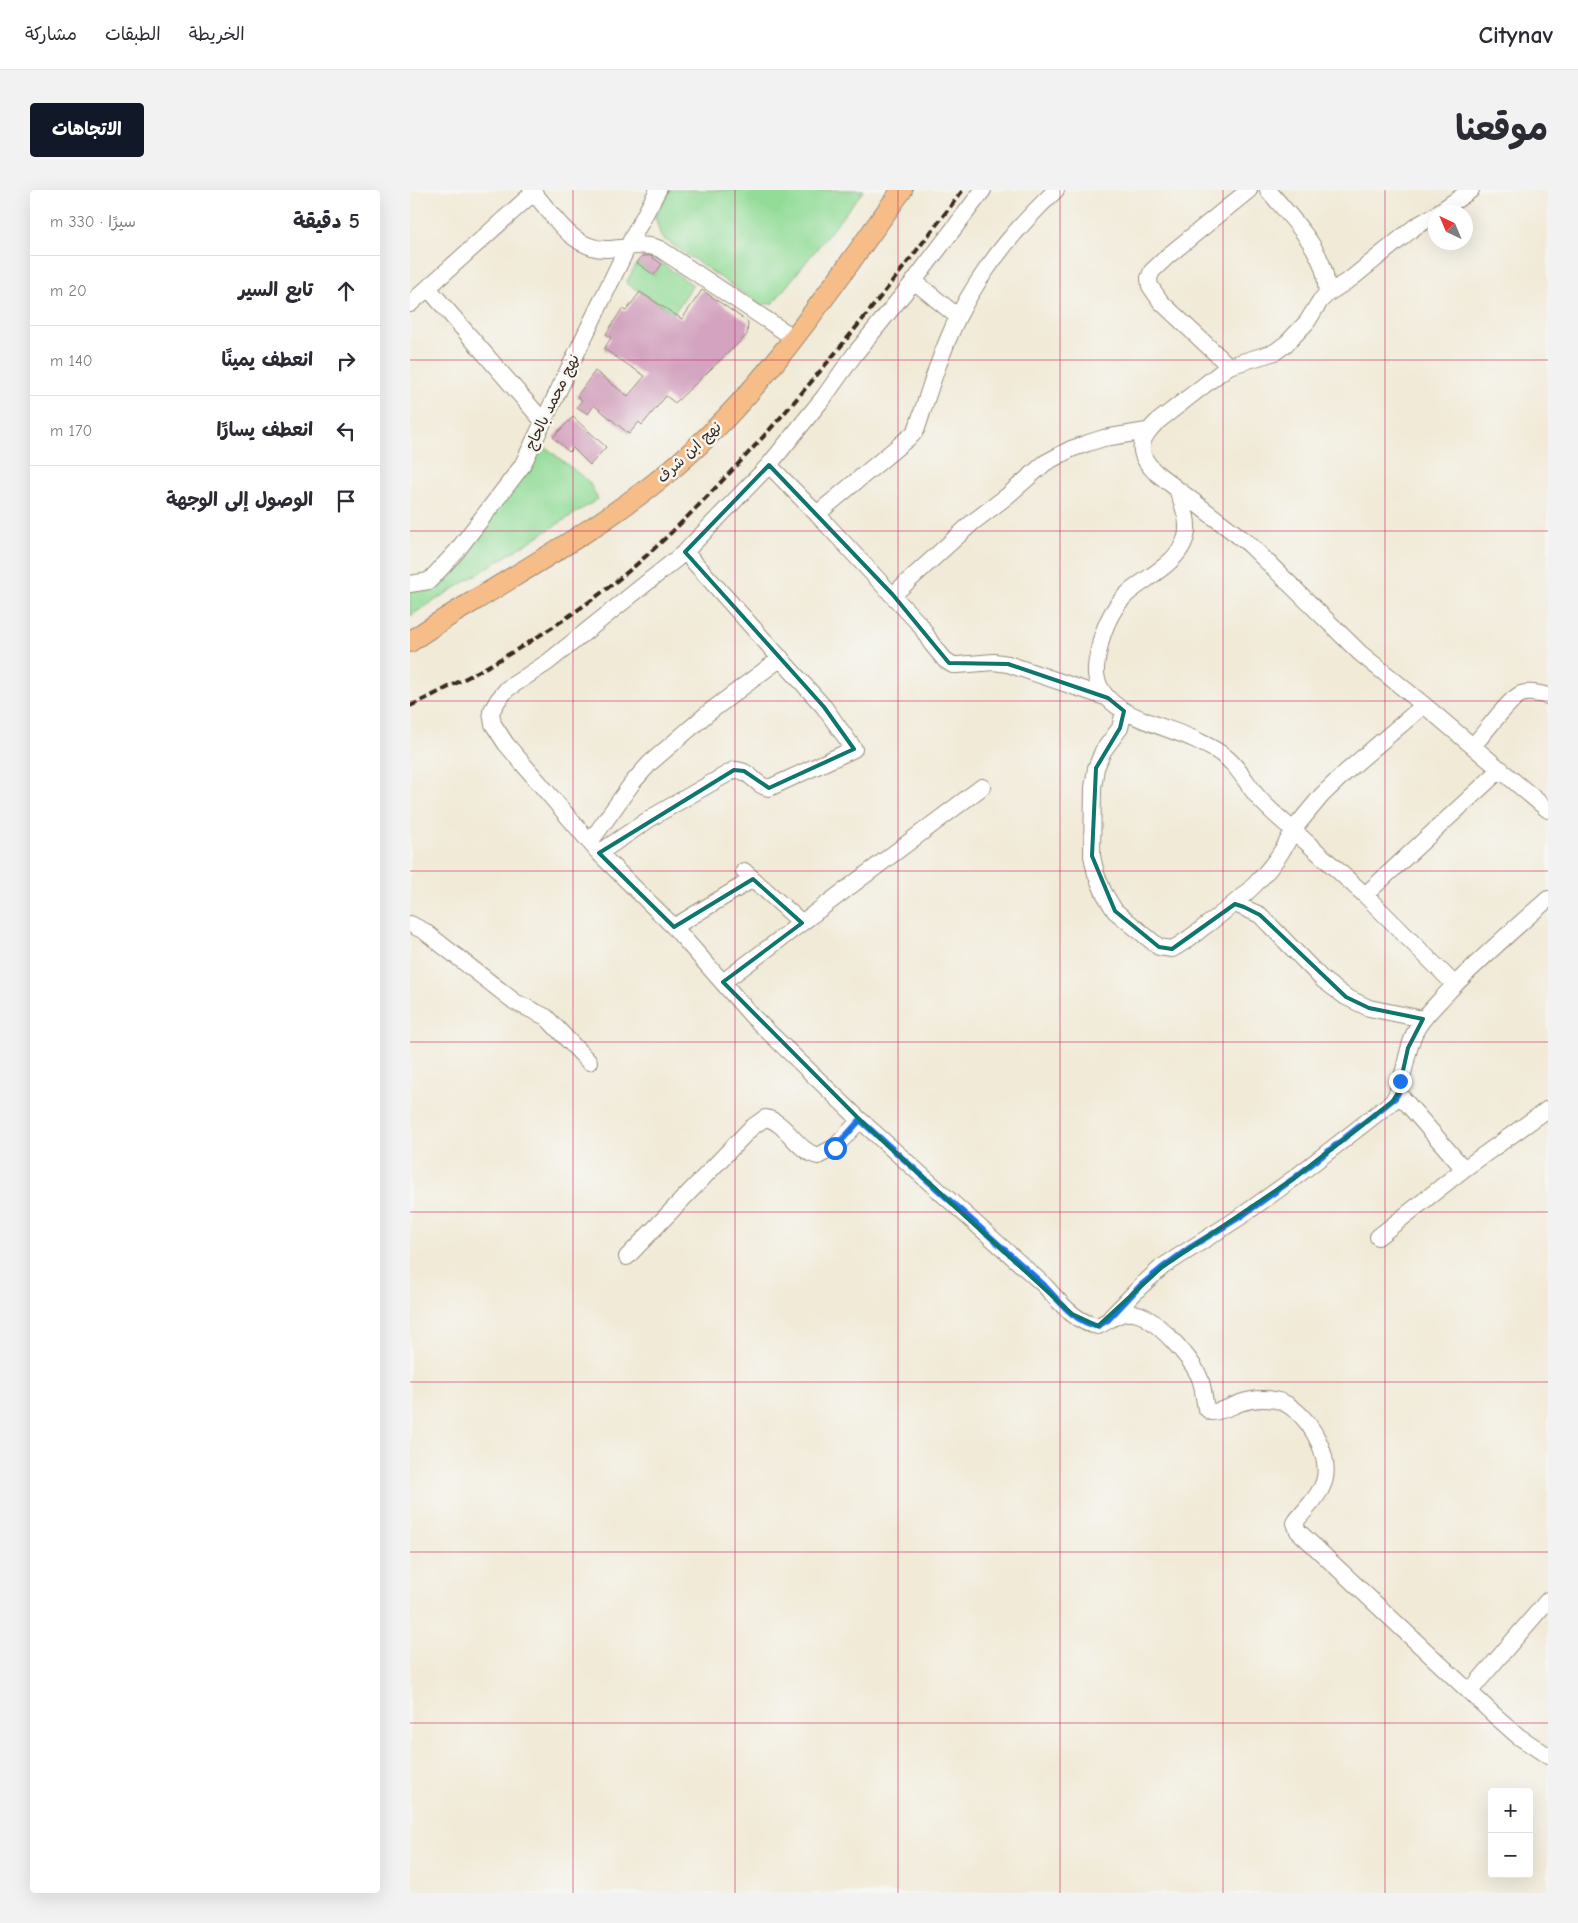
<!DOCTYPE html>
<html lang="ar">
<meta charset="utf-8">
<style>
:root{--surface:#fff;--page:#f2f2f3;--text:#2b2b33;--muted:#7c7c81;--line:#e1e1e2;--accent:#111827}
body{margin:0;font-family:"Comic Neue","Playpen Sans Arabic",sans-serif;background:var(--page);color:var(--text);direction:rtl}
.controls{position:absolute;right:15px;bottom:15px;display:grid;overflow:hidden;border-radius:5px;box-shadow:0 5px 20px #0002}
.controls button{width:45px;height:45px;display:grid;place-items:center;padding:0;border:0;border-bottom:1px solid var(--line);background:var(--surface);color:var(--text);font:25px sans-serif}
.compass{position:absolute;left:1018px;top:15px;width:45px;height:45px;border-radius:50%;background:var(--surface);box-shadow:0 5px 20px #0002;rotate:316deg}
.stop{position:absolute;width:15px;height:15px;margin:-11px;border:4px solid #1a73e8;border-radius:50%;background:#fff}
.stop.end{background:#1a73e8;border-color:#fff;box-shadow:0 1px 5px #0008}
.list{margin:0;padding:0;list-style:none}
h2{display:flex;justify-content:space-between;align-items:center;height:65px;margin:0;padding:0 20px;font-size:21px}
h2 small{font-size:16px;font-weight:400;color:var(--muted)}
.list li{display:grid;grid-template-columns:32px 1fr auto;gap:15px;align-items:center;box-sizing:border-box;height:70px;padding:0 20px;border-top:1px solid var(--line)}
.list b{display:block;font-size:19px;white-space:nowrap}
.list em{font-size:16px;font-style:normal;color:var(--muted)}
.icon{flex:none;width:28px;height:28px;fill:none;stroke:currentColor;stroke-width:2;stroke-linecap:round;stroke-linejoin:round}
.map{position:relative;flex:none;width:1138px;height:1703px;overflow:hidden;direction:ltr;border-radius:5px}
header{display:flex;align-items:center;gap:30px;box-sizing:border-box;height:70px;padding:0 25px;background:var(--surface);border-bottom:1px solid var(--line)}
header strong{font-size:24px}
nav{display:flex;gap:28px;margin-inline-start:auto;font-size:18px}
.intro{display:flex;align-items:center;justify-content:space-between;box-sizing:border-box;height:120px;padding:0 30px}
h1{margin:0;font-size:35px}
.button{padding:12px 22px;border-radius:5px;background:var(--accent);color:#fff;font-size:18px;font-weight:700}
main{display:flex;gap:30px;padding:0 30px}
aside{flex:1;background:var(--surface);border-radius:5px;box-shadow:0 5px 20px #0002}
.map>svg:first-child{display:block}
.green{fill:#92dc97;stroke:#66835a}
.building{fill:#d3a3bf}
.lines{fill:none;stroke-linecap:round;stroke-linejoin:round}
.minor-casing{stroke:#968a7a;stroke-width:18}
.major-casing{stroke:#968a7a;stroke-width:22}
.minor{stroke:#fff;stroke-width:16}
.major{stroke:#f7bd88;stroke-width:20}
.rail{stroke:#3b2a1e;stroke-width:4;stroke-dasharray:8 4;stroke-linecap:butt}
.route{stroke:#1a73e8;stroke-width:6}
.marked{fill:none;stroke:#0f766e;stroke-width:4;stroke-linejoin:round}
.grid{fill:none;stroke:#c2185b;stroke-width:1;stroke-opacity:0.55}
.labels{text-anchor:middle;stroke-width:5;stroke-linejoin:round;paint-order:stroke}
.street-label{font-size:15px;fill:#3b2a1e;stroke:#f6f6f2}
</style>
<header>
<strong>Citynav</strong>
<nav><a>الخريطة</a><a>الطبقات</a><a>مشاركة</a></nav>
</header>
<div class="intro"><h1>موقعنا</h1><a class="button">الاتجاهات</a></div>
<main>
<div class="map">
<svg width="1138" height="1703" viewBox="0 0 1138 1703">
<rect width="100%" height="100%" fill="#f6f6f2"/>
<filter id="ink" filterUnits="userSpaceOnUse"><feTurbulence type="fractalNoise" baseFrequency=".02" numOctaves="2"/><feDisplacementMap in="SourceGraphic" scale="10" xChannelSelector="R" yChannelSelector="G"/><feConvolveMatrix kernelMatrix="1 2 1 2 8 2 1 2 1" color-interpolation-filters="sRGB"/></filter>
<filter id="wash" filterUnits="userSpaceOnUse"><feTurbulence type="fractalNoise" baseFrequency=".0096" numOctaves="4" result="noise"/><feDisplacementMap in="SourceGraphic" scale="20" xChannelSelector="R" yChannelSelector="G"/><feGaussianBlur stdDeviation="1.12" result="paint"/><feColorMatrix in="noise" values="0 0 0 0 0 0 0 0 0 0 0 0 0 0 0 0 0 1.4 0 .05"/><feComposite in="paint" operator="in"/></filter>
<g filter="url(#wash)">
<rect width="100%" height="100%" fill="#f1ead7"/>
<path class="green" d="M260,0H454L363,113L351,115L251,47L245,26Z
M227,73L244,85L252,74L283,95L264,123L216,93Z
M134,256L179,292L188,309L0,426V400L34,386Z"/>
<g id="blocks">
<path class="building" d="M232,66H240L252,74L244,85L227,73Z
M292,100L338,132L337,145L265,213L256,206L232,235L229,232L219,244L184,215L178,224L167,217L172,210L167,206L185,181L218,206L235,186L194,159L201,148L196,144L212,119L216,121L230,102L272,129Z
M163,227L196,257L180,275L163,258L159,262L143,247Z"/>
</g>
</g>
<g filter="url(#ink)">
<use href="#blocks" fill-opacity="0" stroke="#968a7a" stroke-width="1"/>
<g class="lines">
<defs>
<path id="minor" d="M121,0C143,23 161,60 197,59C216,59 232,51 250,59L384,148
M573,0L504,91L444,165L414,207L359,275L275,362L138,472L97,499L88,510L81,522L83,534L96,554L189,663L264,737L342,826L450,930L634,1095C649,1111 665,1133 688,1136C697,1132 705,1125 716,1123C723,1122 729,1124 735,1127C752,1137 779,1166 788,1184C794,1195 793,1206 796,1218L801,1222C812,1222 821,1216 830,1213C841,1209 854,1208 865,1210C894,1215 923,1264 914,1292C909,1307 896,1318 887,1330L885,1333L888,1341L1082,1523L1108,1546L1138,1566
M646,0C607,37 572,78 548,127C531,162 519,201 507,238L503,244L407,324L511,436L521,453L535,470L543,475H548L584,472L598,474L698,508
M858,0C877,23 906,52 914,81C916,88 916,96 917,104
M1029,22L1061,0
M1026,25L1006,36L942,88L917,104L910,111L897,132L877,153L865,162L819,176L747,232C728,250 726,263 745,282L839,354L950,463L1014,515L1138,620
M504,91L548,127
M18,98L132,230
M0,114L123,3
M819,176L751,112L740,96L739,88L742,81L759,65L839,0
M359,275L407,324
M0,394L19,391L46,362L112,276L218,56L248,0
M483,405L563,332L596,307L635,273L661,259L678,253L694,248L737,241
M1014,515L937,581L912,605L883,640L955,705L1045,795
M714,521L710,538L693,561L686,578L683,598L682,666L686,684L694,703L705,721L749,757L762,759C774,753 784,745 794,737C829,711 865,682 883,640C870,629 858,619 847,606C835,591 826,573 810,563C803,558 794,554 786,550C756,535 691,526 686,484C685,473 689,461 691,450C696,433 703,417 717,404C736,387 768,374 776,347C780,330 772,314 767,299
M1063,556C1074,544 1098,510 1111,504C1119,501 1130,504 1138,506
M180,652L223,592L240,573L298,523L371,468
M189,663L244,626L324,580C340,579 345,596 359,598L444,559L414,517L275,362
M334,681L392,733
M955,705L1091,579
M825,714L850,725L913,790L936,807L959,818L1013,829
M0,734L14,741L105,812L136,827L179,872
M264,737L343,689
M313,792L572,597
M988,903L1054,979
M968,1047L1054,979L1138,919
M217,1067L341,938L355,928C376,931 386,961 408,966L425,957L450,930
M701,1127L731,1096L752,1077L830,1027L883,989L982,912C994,898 995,860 1006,840C1013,827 1025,816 1035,805C1067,771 1103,740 1138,709
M1060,1501L1138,1410"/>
<path id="major" d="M0,452C20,437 42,424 64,411C124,374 185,339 241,296C344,217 417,103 492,0"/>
</defs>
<use href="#minor" class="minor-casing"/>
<use href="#major" class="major-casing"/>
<use href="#minor" class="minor"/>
<use href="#major" class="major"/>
<path class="rail" d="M0,516C68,484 135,446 195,400C237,368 274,331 310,293C399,201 476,101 553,0"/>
</g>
</g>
<g class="lines" filter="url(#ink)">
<path class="route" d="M425,958L450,930L634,1095C649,1111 665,1133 688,1136L698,1130L730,1096L752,1078L781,1057L830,1027L883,989L985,908L988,903L990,891"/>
</g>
<path class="marked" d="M359,275L483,405L539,473L598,474L698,508L714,521L710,538L686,578L682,666L705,721L749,757L762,759L825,714L834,717L850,725L936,807L959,818L1013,829L998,858L988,903L982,912L883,989L752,1077L688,1136L662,1124L450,930L313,792L392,733L343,689L264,737L189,663L324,580L334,581L359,598L444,559L414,517L275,362Z"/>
<path class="grid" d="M163,0V1703M325,0V1703M488,0V1703M650,0V1703M813,0V1703M975,0V1703M0,170H1138M0,341H1138M0,511H1138M0,681H1138M0,852H1138M0,1022H1138M0,1192H1138M0,1362H1138M0,1533H1138"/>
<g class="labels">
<g class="street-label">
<text transform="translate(142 212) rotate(-64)" y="5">نهج محمد بالحاج</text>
<text transform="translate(279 262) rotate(-43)" y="5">نهج ابن شرف</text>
</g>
</g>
</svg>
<div class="controls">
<button>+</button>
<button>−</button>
</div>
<svg class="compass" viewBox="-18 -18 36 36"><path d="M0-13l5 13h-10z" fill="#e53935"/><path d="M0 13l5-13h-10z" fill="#7c7c81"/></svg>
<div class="stop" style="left:425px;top:958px"></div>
<div class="stop end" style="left:990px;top:891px"></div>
</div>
<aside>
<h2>5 دقيقة<small>سيرًا · 330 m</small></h2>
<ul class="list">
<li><svg class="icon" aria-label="ahead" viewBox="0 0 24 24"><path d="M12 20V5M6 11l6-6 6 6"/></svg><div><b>تابع السير</b></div><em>20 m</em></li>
<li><svg class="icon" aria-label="right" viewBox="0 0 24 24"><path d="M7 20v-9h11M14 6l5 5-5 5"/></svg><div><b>انعطف يمينًا</b></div><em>140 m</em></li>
<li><svg class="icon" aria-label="left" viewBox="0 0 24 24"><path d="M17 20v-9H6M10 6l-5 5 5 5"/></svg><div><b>انعطف يسارًا</b></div><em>170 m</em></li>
<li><svg class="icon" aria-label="arrive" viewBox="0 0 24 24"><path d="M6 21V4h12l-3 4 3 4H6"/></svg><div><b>الوصول إلى الوجهة</b></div></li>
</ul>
</aside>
</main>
